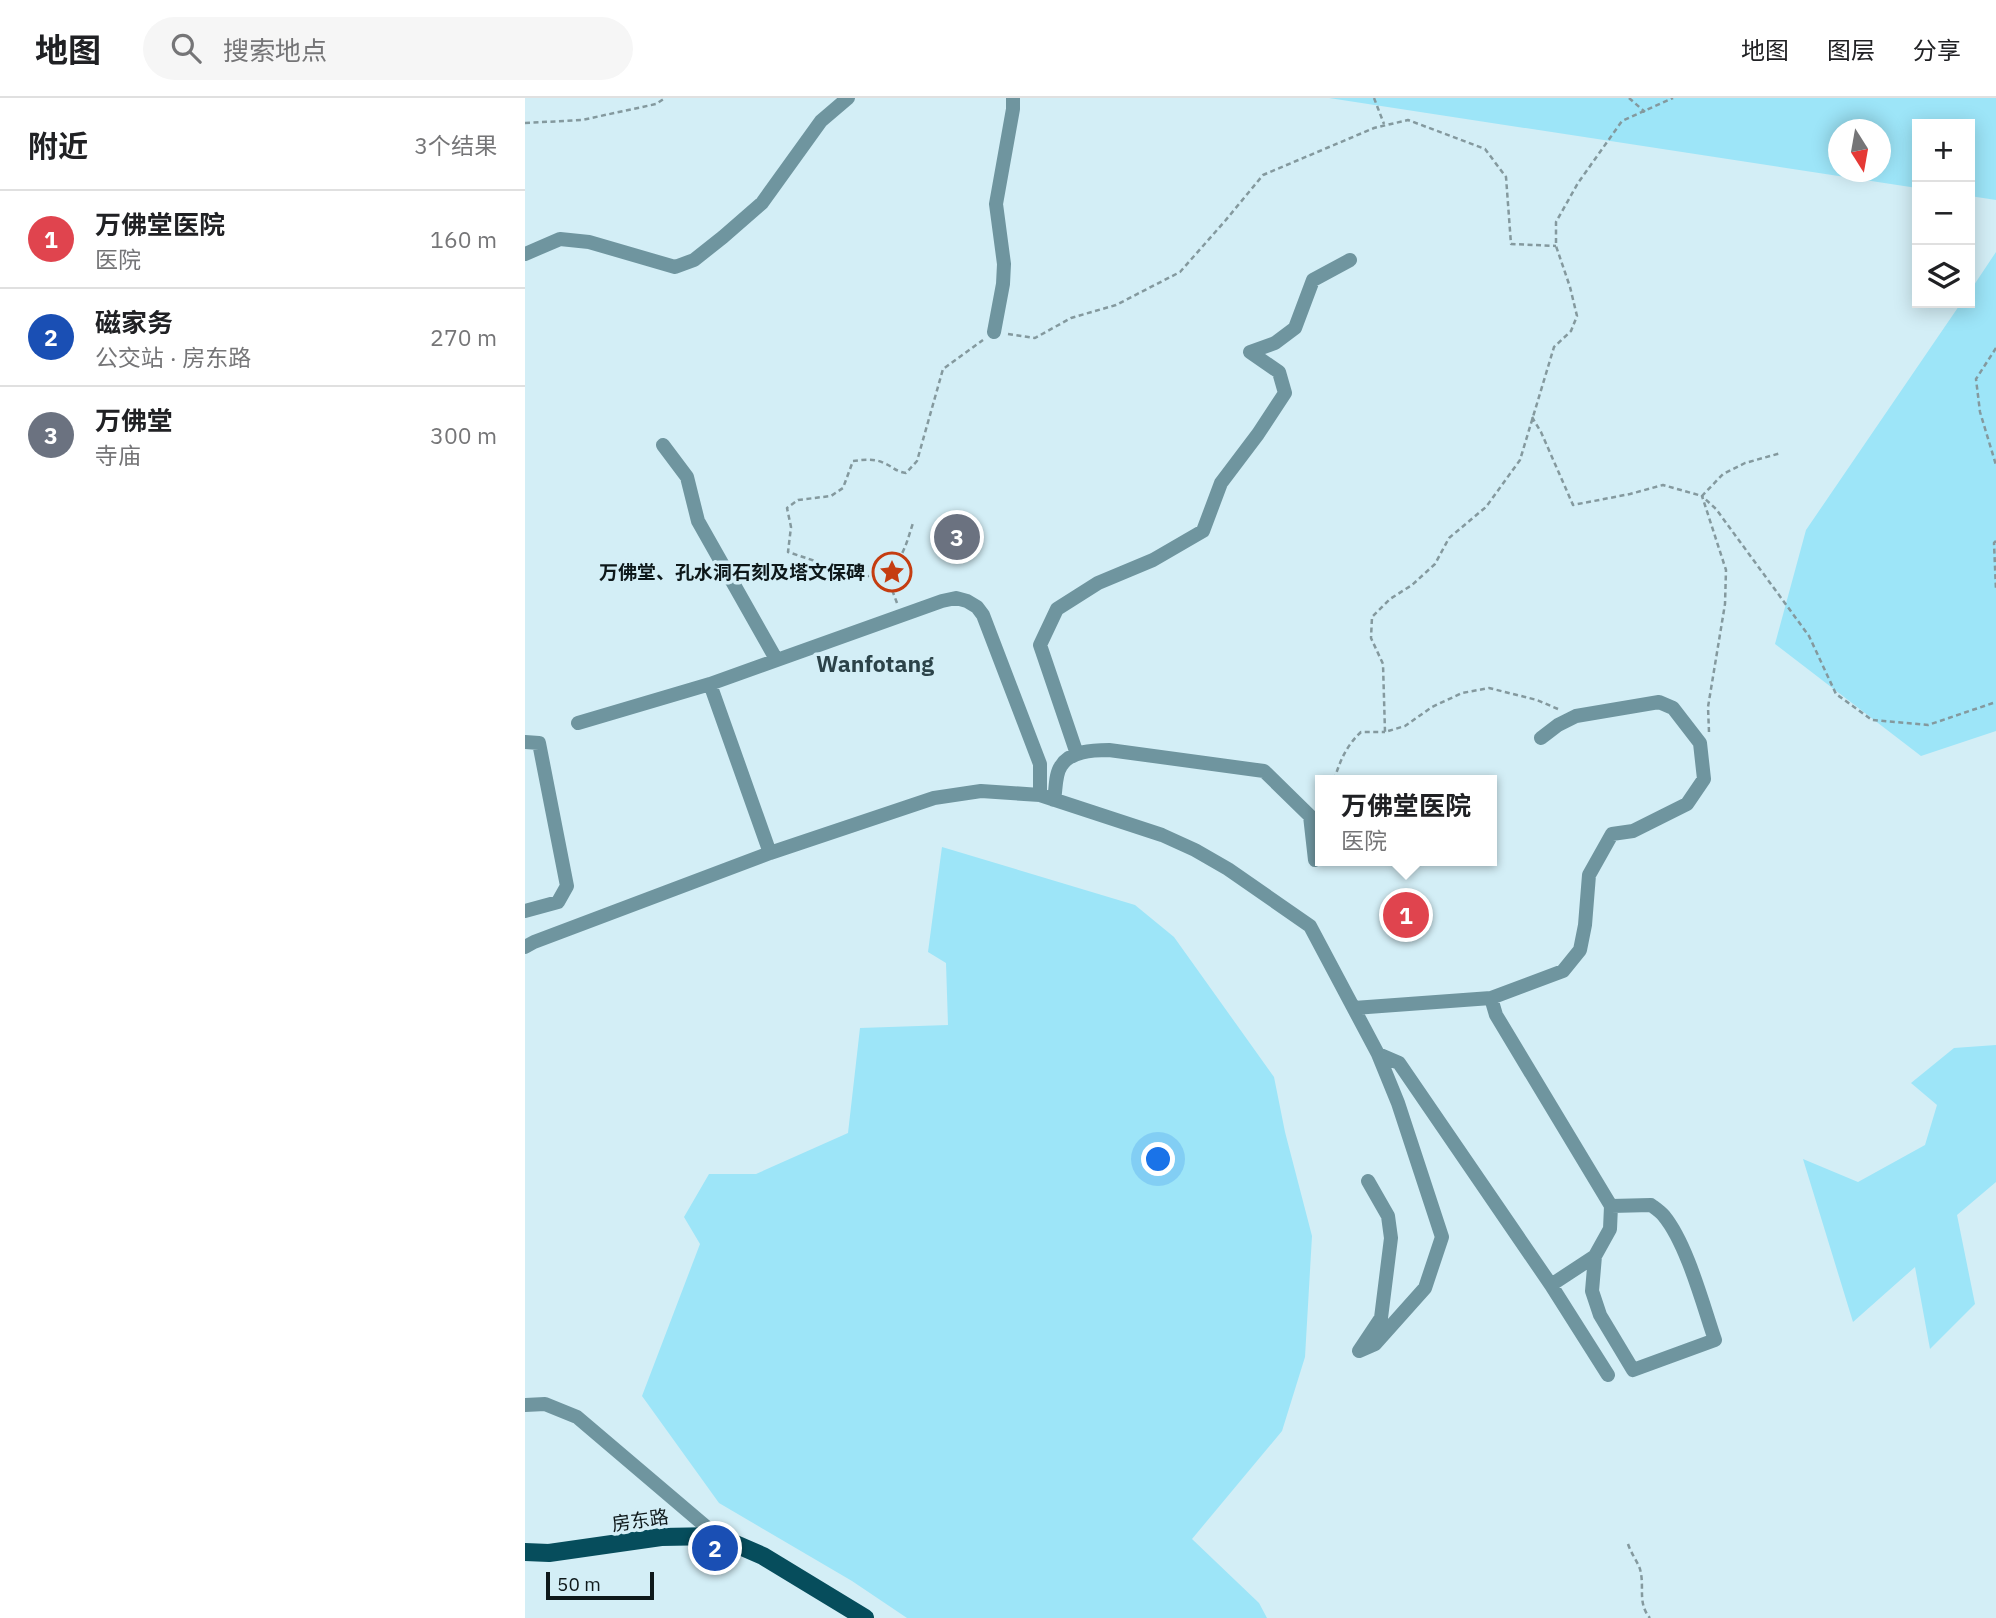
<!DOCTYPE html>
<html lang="zh">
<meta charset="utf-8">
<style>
:root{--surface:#fff;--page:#f6f6f6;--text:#202124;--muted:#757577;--line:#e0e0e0;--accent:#d93025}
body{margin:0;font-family:"IBM Plex Sans","Noto Sans SC",sans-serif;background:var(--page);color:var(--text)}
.controls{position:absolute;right:21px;top:21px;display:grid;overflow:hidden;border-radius:0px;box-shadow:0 4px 18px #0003}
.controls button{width:63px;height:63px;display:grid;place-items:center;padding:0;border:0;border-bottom:2px solid var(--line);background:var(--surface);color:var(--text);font:35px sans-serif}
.compass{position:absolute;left:1303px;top:21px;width:63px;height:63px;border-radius:50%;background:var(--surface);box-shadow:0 4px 18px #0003;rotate:169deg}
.scale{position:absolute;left:21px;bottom:18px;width:108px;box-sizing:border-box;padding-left:7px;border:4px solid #0e181a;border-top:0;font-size:19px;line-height:24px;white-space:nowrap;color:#0e181a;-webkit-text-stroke:5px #d3eef6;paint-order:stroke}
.you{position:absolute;left:634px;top:1062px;width:24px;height:24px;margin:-18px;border:5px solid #fff;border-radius:50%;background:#1a73e8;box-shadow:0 0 0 10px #1a73e833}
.badge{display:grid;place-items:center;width:46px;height:46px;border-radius:50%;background:var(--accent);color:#fff;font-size:23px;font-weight:700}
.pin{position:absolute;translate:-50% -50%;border:4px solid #fff;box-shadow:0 2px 7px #0006}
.popup{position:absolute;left:790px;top:677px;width:182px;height:91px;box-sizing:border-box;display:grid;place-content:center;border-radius:0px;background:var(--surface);filter:drop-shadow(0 2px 5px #0005);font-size:23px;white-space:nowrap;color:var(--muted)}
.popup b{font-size:26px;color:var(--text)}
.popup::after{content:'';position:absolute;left:50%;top:100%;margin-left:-14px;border:14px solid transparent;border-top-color:var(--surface)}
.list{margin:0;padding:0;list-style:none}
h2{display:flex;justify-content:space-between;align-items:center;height:91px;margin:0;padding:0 28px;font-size:30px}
h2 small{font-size:23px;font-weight:400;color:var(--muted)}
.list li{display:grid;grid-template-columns:46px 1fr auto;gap:21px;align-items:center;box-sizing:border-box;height:98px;padding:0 28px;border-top:2px solid var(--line)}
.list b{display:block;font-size:26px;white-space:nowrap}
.list p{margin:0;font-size:23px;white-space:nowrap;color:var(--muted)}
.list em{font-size:23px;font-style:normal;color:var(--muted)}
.icon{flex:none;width:38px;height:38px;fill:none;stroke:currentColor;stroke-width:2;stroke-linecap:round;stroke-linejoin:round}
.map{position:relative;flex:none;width:1471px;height:1520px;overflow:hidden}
header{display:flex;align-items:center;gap:42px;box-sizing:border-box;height:98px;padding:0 35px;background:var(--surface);border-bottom:2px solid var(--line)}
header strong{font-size:33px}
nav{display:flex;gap:38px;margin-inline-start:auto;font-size:24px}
.search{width:490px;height:63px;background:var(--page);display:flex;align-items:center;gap:18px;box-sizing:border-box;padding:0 24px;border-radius:38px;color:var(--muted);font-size:26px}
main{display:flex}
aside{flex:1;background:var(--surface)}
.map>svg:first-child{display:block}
.green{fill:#9de5f8;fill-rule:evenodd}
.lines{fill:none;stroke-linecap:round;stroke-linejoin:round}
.path{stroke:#84999e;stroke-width:2.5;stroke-dasharray:5 3.5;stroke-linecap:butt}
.minor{stroke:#6f959f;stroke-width:14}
.major{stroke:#064d5c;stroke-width:18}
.labels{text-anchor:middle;stroke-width:7;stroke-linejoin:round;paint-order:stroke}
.poi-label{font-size:19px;font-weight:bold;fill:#0e181a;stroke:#d3eef6;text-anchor:end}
.street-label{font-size:19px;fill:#0e181a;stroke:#d3eef6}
.quarter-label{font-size:23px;font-weight:bold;fill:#2c4349;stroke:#d3eef6}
</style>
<header>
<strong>地图</strong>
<div class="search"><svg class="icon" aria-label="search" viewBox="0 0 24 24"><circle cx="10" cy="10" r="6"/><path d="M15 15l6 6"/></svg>搜索地点</div>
<nav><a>地图</a><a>图层</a><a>分享</a></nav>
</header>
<main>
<aside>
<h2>附近<small>3个结果</small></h2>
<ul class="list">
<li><span class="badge" style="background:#e0444e">1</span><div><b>万佛堂医院</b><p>医院</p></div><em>160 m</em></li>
<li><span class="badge" style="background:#1a4fb4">2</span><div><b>磁家务</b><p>公交站 · 房东路</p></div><em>270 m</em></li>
<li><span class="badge" style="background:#6b7280">3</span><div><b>万佛堂</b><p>寺庙</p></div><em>300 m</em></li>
</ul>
</aside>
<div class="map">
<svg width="1471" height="1520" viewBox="0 0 1471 1520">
<rect width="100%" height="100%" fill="#d3eef6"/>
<path class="green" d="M804,0H1471V102L1445,98V26H1392V90ZM1314,32H1356V74H1314Z
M1471,154V633L1396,658L1250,546L1281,432L1436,205H1445V193Z
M417,749L610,807L649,839L749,979L760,1034L787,1138L780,1259L757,1333L667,1441L734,1505L742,1520H382L327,1483L194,1405L117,1298L175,1146L159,1119L184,1076H231L323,1035L335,930L423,927L421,865L403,854Z
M1471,947V1084L1432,1117L1450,1206L1405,1251L1390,1169L1328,1224L1278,1061L1333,1084L1400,1047L1412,1007L1386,985L1429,950Z"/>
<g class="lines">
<path class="path" d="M849,0L859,26
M1104,0L1120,14
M0,25L57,22L131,6L140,0
M483,236L510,240L546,220L591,207L655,174L700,123L738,77L849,30L883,22L960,51L981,79L986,146L1031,148
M1471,250L1451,281L1455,314L1471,367
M1007,319L1016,334L1048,407L1105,396L1138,387L1177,398L1198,376L1220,365L1256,355
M1471,443L1469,445L1471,492
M360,473C378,464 382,443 388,425
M372,505L360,473L337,480L324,479L296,465L263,454L266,429L262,410L273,402L306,398L318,390L328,363C338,362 349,360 359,365C369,369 369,373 381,375L392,363L418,271L458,242
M1033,611L1012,602L964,590L937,595L907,609L880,628L860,634L858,566L846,540L847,519L865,501L887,487L910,466L924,440L961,409L995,362L1029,249L1046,233L1052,218L1045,189L1031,148V124L1053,85L1097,23L1148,0
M1184,634L1183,609L1200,506L1201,472L1177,398L1191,411L1284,538L1311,596L1347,622L1403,627L1471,604
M809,682C815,663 821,648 836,634H860
M1103,1446C1106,1455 1112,1463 1115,1471C1120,1489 1112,1505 1125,1520"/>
<path class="minor" d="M0,156L35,141L64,144L150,169L169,162L198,139L237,105L296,23L323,0
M469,234L478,186L479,166L471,106L488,11V0
M138,347L162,379L173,423L251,561
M185,586L245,755
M53,625L185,586L417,503L431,500L442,503L452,509L458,517L515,666V697
M0,644L14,645L42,788L33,804L0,813
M552,656L515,547L532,511L573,485L628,462L678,433L696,385L733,336L760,295L754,274L725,254L750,245L770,230L788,182L825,162
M529,702C531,692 530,676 536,668C545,653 568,652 584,652L739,673L785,718L790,762
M0,849L9,844L245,755L409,700L456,693L515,697L637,737L670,752L703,771L785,828L853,956L874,965L1026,1187L1070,1158L1085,1131L1086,1108L971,917L966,900
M829,910L966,900L1038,873L1055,852L1060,827L1064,777L1087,736L1108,733L1162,706L1179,681L1175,645L1148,610L1134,604L1051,618L1033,627L1016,640
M843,1083L863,1118L866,1140L856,1220L834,1253L850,1246L900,1190L917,1139L873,1005L853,956
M1070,1158L1067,1193L1075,1217L1108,1272L1190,1242C1178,1207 1162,1146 1139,1118C1136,1114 1130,1110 1126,1107L1086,1108
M1026,1187L1083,1277
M0,1307L20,1306L52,1319L192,1438"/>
<path class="major" d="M0,1454L24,1455L136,1439L192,1438L238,1458L340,1520"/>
</g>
<defs>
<symbol id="sight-ring" viewBox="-11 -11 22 22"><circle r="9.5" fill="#d3eef6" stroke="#c53d11" stroke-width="1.5"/><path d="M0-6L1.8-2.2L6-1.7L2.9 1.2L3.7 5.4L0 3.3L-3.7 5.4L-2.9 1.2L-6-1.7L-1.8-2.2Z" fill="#c53d11"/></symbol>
</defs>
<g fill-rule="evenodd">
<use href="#sight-ring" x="345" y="452" width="44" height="44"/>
</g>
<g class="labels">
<g class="poi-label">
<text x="340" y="481">万佛堂、孔水洞石刻及塔文保碑</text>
</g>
<g class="street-label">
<text transform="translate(115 1422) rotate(-8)" y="7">房东路</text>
</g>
<g class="quarter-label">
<text x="350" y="574">Wanfotang</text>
</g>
</g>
</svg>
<div class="controls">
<button>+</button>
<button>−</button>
<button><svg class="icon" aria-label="layers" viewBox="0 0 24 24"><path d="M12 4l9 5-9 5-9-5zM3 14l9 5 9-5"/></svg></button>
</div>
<svg class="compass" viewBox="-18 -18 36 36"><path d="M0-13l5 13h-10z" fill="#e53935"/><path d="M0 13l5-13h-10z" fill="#757577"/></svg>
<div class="scale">50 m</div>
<div class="you"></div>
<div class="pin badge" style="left:881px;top:817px;background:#e0444e">1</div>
<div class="popup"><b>万佛堂医院</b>医院</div>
<div class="pin badge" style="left:190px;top:1450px;background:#1a4fb4">2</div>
<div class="pin badge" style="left:432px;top:439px;background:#6b7280">3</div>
</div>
</main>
